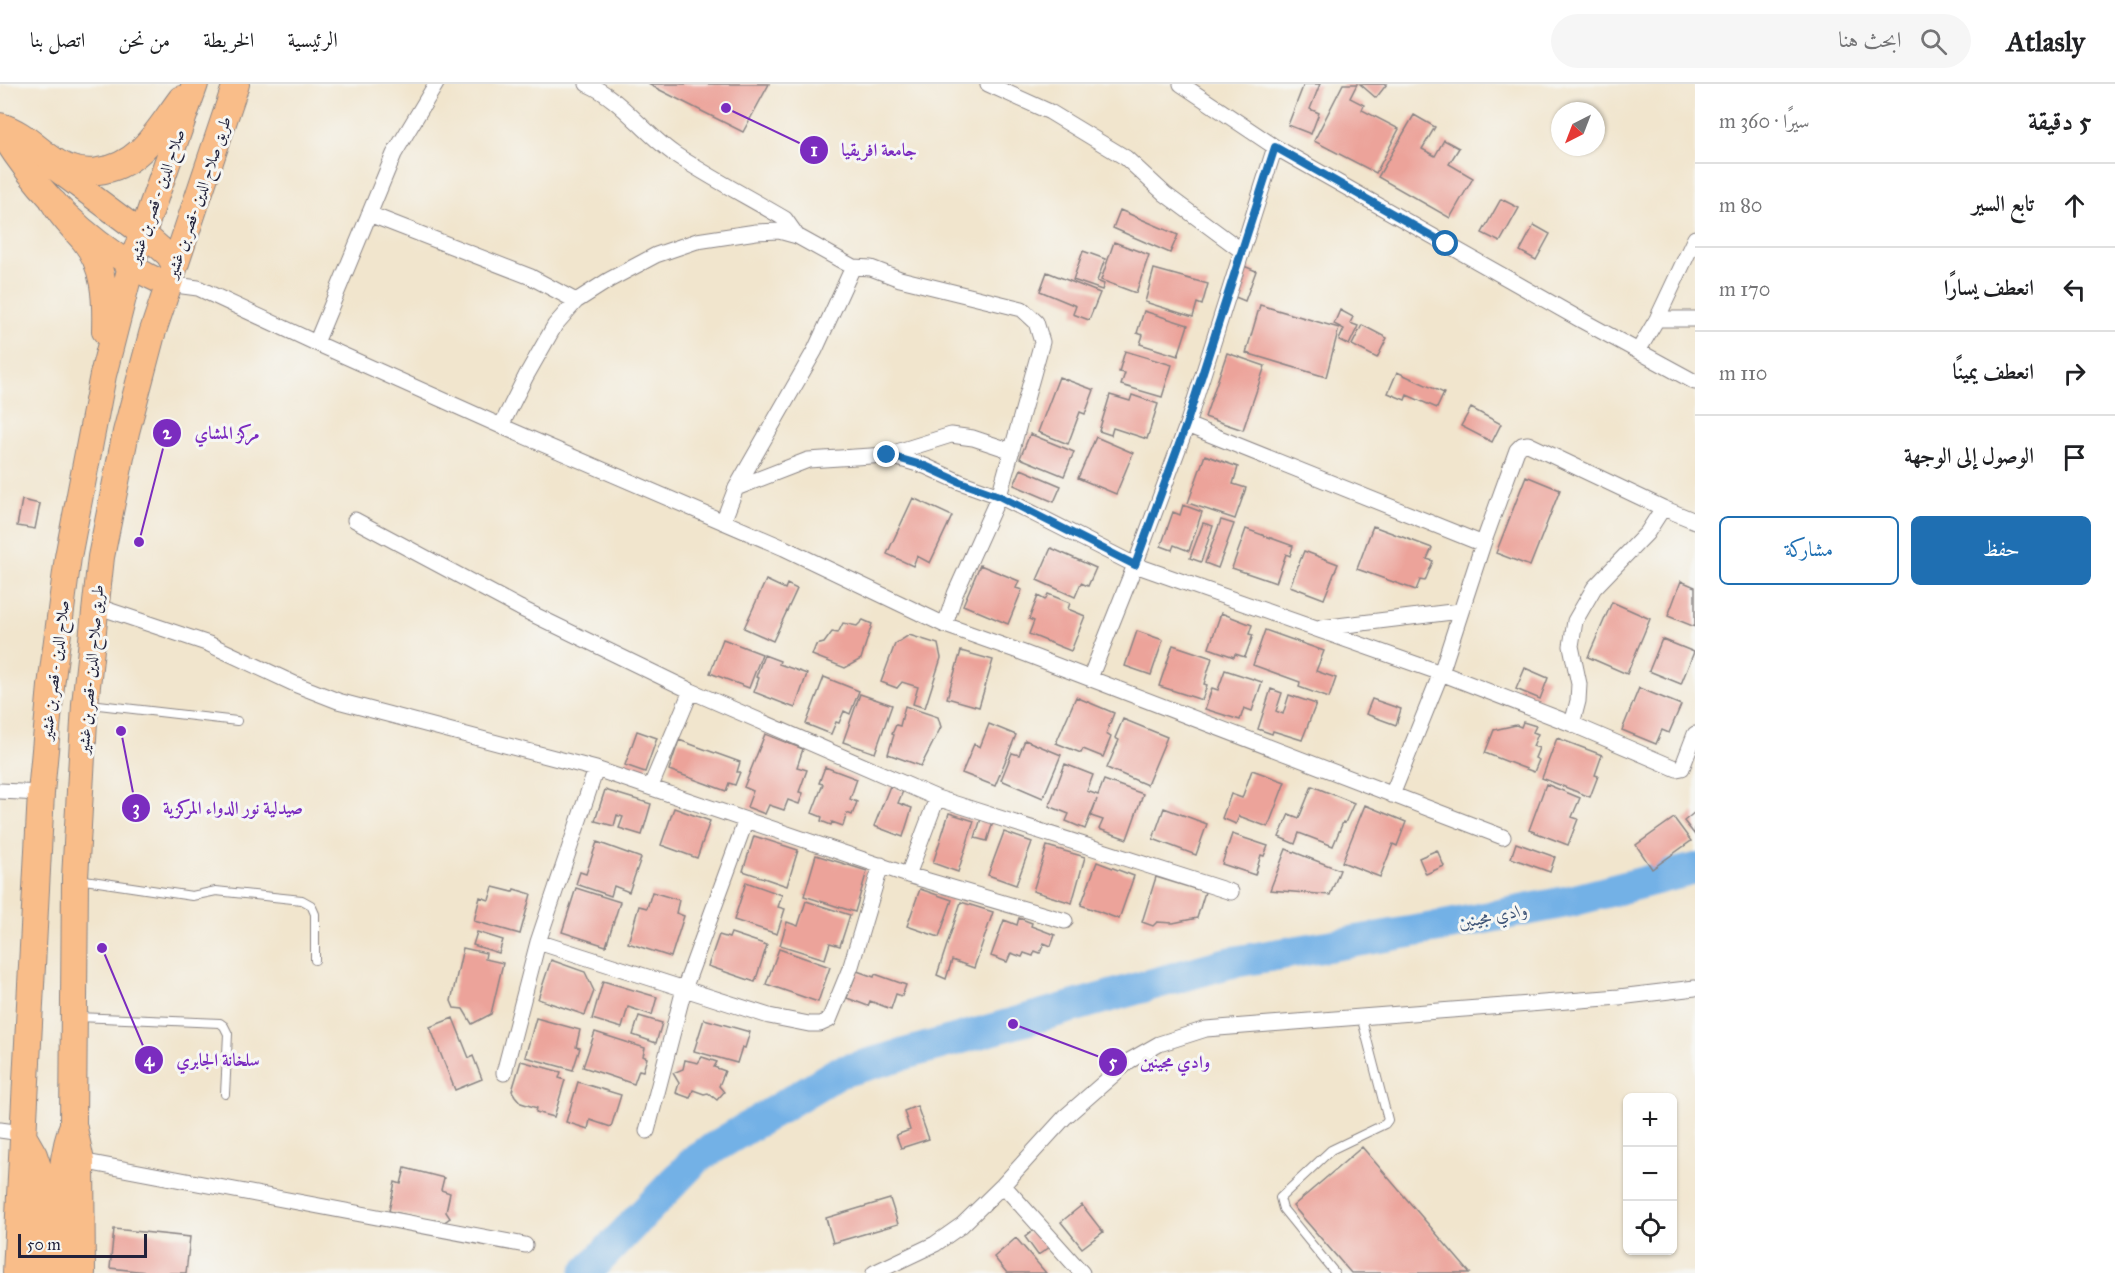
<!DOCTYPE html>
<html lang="ar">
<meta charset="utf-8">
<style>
:root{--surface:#fff;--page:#f6f6f6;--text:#202124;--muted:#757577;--line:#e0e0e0;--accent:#1f6fb2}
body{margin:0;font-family:"IM FELL Great Primer",Amiri,serif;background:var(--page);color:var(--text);direction:rtl}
.controls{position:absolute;right:18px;bottom:18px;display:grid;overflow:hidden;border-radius:9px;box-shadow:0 2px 4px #0004}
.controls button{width:54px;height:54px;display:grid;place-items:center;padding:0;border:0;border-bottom:2px solid var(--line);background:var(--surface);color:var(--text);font:30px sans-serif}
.compass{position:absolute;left:1551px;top:18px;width:54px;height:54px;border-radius:50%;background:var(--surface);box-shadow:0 2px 4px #0004;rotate:222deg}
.scale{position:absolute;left:18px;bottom:15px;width:129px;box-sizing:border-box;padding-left:6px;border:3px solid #22223b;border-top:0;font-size:16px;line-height:21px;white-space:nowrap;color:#22223b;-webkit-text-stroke:4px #f6f6f2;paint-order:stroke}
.stop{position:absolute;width:18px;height:18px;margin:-14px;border:4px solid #1f6fb2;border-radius:50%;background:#fff}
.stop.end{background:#1f6fb2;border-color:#fff;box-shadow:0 2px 6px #0008}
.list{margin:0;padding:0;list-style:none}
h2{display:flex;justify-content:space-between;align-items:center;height:78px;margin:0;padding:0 24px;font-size:26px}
h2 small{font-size:20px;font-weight:400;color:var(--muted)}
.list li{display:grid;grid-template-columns:39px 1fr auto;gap:18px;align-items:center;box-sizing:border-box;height:84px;padding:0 24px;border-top:2px solid var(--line)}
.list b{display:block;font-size:22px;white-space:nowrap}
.list em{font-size:20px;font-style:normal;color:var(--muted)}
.actions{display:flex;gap:12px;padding:18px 24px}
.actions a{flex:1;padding:14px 0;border:2px solid var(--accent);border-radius:9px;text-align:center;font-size:21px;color:var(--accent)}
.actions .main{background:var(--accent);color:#fff}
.icon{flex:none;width:33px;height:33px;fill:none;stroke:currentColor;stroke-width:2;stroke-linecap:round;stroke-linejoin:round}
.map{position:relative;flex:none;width:1695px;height:1189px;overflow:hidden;direction:ltr}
header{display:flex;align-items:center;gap:36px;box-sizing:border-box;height:84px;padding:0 30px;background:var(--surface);border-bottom:2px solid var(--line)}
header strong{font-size:28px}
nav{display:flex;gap:33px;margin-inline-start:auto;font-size:21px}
.search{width:420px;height:54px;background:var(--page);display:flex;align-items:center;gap:15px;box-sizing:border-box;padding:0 21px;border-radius:33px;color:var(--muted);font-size:22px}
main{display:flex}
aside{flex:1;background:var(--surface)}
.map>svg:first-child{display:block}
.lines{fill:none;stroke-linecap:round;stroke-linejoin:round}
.river{stroke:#73b1e6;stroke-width:32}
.building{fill:#eca39a}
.service-casing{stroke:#8a8484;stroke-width:10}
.minor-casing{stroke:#8a8484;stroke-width:17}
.primary-casing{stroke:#8a8484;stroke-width:26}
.trunk-casing{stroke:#8a8484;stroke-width:28}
.service{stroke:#fff;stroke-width:8}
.minor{stroke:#fff;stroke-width:15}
.primary{stroke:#f9bd89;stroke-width:24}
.trunk{stroke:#f9bd89;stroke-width:26}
.route{stroke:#1f6fb2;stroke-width:8}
.labels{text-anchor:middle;stroke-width:6;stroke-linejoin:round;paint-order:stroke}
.street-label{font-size:16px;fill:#22223b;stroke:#f6f6f2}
.water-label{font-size:18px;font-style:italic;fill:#3e5477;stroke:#f6f6f2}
.leader{fill:none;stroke:#7b2cbf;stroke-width:2}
.callout-dot{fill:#7b2cbf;stroke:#f6f6f2;stroke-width:2}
.mark-label{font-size:18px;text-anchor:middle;font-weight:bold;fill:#fff}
.callout-label{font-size:18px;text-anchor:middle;font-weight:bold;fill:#7b2cbf;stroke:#f6f6f2;stroke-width:6;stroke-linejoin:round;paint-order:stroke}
</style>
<header>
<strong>Atlasly</strong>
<div class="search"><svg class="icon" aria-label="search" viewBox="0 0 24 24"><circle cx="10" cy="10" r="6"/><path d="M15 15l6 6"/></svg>ابحث هنا</div>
<nav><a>الرئيسية</a><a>الخريطة</a><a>من نحن</a><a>اتصل بنا</a></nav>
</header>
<main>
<aside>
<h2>5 دقيقة<small>سيرًا · 360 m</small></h2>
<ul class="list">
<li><svg class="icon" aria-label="ahead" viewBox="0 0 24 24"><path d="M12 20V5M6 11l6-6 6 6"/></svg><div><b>تابع السير</b></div><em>80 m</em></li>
<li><svg class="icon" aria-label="left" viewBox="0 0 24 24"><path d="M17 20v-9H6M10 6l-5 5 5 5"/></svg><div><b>انعطف يسارًا</b></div><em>170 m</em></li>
<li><svg class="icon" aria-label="right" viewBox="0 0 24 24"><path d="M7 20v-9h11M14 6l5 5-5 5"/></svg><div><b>انعطف يمينًا</b></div><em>110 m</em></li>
<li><svg class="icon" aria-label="arrive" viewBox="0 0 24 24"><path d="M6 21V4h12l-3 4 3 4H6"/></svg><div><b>الوصول إلى الوجهة</b></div></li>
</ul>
<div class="actions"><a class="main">حفظ</a><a>مشاركة</a></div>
</aside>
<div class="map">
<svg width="1695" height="1189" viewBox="0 0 1695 1189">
<rect width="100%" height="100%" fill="#f6f6f2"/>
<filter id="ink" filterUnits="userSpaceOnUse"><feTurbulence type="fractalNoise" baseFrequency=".0167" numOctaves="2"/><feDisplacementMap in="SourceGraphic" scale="12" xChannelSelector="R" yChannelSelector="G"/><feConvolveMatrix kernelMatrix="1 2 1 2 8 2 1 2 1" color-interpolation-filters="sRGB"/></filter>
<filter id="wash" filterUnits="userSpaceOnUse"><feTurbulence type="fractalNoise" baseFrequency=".008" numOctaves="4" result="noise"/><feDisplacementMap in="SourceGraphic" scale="24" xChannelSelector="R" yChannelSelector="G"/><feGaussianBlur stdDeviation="1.35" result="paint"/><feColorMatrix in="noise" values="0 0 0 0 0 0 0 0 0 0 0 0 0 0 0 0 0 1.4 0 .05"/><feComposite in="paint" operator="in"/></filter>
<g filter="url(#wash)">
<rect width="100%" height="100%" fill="#f1e5cd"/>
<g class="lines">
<path class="river" d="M586,1189L697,1074L837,989L1228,879L1439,843L1571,817L1695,785"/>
</g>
<g id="blocks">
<path class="building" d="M648,0H769L743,48Z
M1304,0H1320L1310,25L1319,29L1311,50L1288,41Z
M1343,0H1357L1350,14L1364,21L1362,26L1399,45L1376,89L1314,57Z
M1360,0H1387L1376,14Z
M1414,31L1435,43L1422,65L1435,72L1444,56L1459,64L1449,80L1473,94L1450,134L1378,93Z
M1501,115L1519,124L1500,158L1482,149Z
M1120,126L1178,151L1170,169L1113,144Z
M1534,141L1550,150L1536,176L1520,167Z
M1114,158L1149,171L1136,209L1101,196Z
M1083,167L1105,175L1097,197L1104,200L1102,206L1073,196Z
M1244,182L1256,187L1245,217L1233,212Z
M1154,185L1208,200L1202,221L1197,219L1193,233L1145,218Z
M1047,188L1100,209L1089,236L1073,230L1076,222L1040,207Z
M1260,221L1339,244L1326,293L1246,269Z
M1340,226L1353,233L1350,239L1358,242L1349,261L1339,256L1344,245L1334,240Z
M1144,227L1188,241L1178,272L1140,260L1143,251L1137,249Z
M1362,241L1387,254L1377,274L1352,261Z
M1125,267L1172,281L1162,313L1121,301L1125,289L1119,288Z
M1227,269L1265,282L1243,346L1205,333Z
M1397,288L1444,309L1437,324L1407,311L1405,316L1388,309Z
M1059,293L1094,306L1085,330L1080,328L1068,360L1038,348Z
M1110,311L1130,317L1132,311L1158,320L1147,355L1113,344L1111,351L1099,347Z
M1471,324L1501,340L1492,358L1461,342Z
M1030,350L1074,368L1064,392L1020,374Z
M1096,353L1133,369L1116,410L1078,394Z
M1205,371L1238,383L1233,400L1246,404L1235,435L1188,419Z
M1021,385L1061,402L1054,418L1014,401Z
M1526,392L1560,406L1530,482L1496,469Z
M913,414L952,432L930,479L917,472L913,482L887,470Z
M22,416L40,420L35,445L17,442Z
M1183,421L1202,428L1189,467L1174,461L1172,466L1161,462L1173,428L1180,431Z
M1221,436L1234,440L1218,484L1205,479Z
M1203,439L1213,442L1201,478L1190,474Z
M1373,442L1432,464L1427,475L1433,477L1425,497L1420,496L1416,506L1357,485Z
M1246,445L1293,462L1290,472L1286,470L1276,499L1232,484Z
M1051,464L1096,484L1088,502L1081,499L1075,513L1037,496Z
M1304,467L1338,480L1324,515L1290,502Z
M980,481L1019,497L1016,504L1022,506L1008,540L963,521Z
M766,496L785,505L787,500L797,505L773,557L744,544Z
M1681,497L1695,503V543L1668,532Z
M1048,510L1070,519L1068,525L1085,532L1071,567L1029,550L1034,537L1029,535L1038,512L1045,516Z
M1612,518L1650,535L1627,590L1588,573Z
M1221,529L1252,541L1249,550L1253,551L1245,573L1235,570L1234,573L1209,564Z
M863,536L872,540L861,575L845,584L812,571L816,561L824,559L832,548L838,549L843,539L857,542Z
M1265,546L1324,567L1316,587L1336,594L1329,614L1299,603L1300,598L1253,581Z
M1137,547L1163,556L1151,591L1125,582Z
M909,551L938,560L941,574L925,624L913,620L918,603L902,598L897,604L881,598L895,560Z
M723,555L762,570L749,604L710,589Z
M1662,555L1694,568L1681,600L1649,587Z
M1173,561L1212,574L1204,600L1207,601L1202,616L1159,602Z
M961,567L993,576L979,623L947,614Z
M764,571L780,577L779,580L807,590L795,624L754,608L759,594L756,593Z
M1525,584L1548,594L1540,615L1516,605Z
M1225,586L1262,598L1252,627L1244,624L1240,636L1205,625L1212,604L1218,606Z
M824,593L859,607L850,630L844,627L839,639L836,638L831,650L806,640Z
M1639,604L1681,621L1669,649L1662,646L1656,660L1622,646Z
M1271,605L1282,609L1276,627L1283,630L1289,611L1316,620L1302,656L1273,647L1272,650L1258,645Z
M860,610L892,621L875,669L843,658Z
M1076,613L1114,629L1106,650L1111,653L1103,673L1083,665L1081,669L1056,659Z
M1372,615L1401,625L1396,641L1366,630Z
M905,622L938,633L941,643L921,682L888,670L894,651L892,650L896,641L900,642Z
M1123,635L1167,653L1147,701L1107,684L1119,656L1115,654Z
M1523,638L1536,642L1533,648L1538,650L1533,662L1539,664L1535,674L1539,676L1534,688L1485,669L1494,646L1516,641L1521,643Z
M989,640L1016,651L995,702L962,689L974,660L980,663Z
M637,647L657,654L645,688L625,681Z
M765,650L803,665L797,683L807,686L799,708L803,709L799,720L788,716L784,726L769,721L765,730L747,723L753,707L744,703Z
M1557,654L1602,671L1595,691L1598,692L1590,713L1542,694Z
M679,656L740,678L737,688H740L735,701L729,699L726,707L669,686Z
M1025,656L1061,671L1043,714L1001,696L1012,669L1019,671Z
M1065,680L1093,691L1087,707L1098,711L1104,696L1143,710L1127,755L1099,745L1103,736L1091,732L1097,715L1085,745L1066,737L1069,730L1049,722Z
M825,683L857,695L850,715L857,718L852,731L847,729L843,742L832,738L831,741L821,737L822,733L812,729L823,700L819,699Z
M1252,686L1285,698L1268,743L1239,732L1236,740L1222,734L1231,710L1242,714Z
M1546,700L1580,714L1572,733L1578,735L1568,761L1529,746Z
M890,702L903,707L898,719L912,724L903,753L874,742Z
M1312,702L1354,719L1345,739L1343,738L1333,762L1299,749L1295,760L1279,753L1289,730L1299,734Z
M605,706L651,720L642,751L619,744L623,733L617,731L614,742L595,737Z
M1365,721L1406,738L1397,762L1393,760L1380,793L1342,778Z
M674,724L710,737L697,774L661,761Z
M1164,724L1207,740L1196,771L1153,755Z
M1695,728V751L1684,737Z
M949,729L974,737L958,788L933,779Z
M982,731L994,735L987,757L975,754Z
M1674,734L1691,757L1652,785L1636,761Z
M1004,748L1032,758L1016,801L988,791Z
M1232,750L1268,762L1264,772L1261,771L1255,791L1222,780Z
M754,752L798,766L787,802L743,787Z
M597,758L641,774L629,808L614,802L611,812L576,800L580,788L586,790Z
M1516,759L1555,773L1550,788L1511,774Z
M1047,762L1085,773L1072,819L1033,807Z
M1286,765L1340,786L1330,811L1270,806Z
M1437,766L1444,782L1426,790L1419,774Z
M816,771L867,787L855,828L804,812Z
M1097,778L1134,792L1119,835L1081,821Z
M1156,793L1205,808L1197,834L1173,839L1157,838L1153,842L1142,838Z
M746,798L782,811L778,823L785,825L777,850L734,836Z
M493,803L513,808L514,805L531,810L520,850L474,837L480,813L489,816Z
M576,804L620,818L606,862L562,848Z
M920,805L952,816L939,853L907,842Z
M652,808L679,816L676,829L684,832L671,873L628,859L639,822L647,824Z
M806,817L850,831L840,862L830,859L825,875L780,861L787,838L798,842Z
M961,818L993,828L974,884L952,876L946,895L937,891Z
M1019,834L1032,839L1031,842L1055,851L1051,862L1044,859L1040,869L1035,867L1033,872L1024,869L1022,873L1011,869L1007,878L991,872L1004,836L1017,841Z
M477,848L503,856L499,869L473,861Z
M731,849L767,861L755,898L708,882L719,851L729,854Z
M463,864L486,869L485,875L503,879L491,930L472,940L463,925L454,924L451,917Z
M779,865L830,883L818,918L766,900Z
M551,876L585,888L594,907L585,931L538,915Z
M857,887L874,893L875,890L906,901L902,912L896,910L891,925L870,917L868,922L847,914Z
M603,897L657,913L652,931L628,923L622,944L592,935Z
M639,932L662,939L656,959L633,951Z
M453,934L469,974L473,972L482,995L455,1006L430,943Z
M536,934L580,946L576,963L580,964L573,986L525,973Z
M704,935L750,948L745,964L742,963L737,979L694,967Z
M595,948L645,964L643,972L647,974L643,987L639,986L634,1000L583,983Z
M702,973L717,978L714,983L725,987L719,1002L724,1008L717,1016L708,1009L704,1010L693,1006L690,1014L676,1009L679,999L673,989L683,985L685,976L698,979Z
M521,977L561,988L559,994L565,996L554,1033L536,1028L537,1024L521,1019L515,1012L512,1007Z
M578,998L621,1011L611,1043L590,1036L588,1045L566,1038Z
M917,1022L929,1055L901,1064L896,1051L910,1046L904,1027Z
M1362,1063L1470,1189H1351L1293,1122Z
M405,1084L444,1094L441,1106L450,1109L446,1128L450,1134L443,1139L389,1127L395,1098L401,1100Z
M890,1115L898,1140L833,1159L826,1134Z
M1082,1121L1103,1148L1082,1164L1061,1138Z
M1039,1142L1053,1161L1038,1171L1025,1153Z
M114,1145L190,1153L186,1189H155L110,1184Z
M1016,1154L1046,1189H1007L994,1173Z"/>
</g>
</g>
<g filter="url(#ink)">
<use href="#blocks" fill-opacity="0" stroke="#8a8484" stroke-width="1.5"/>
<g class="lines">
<defs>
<path id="service" d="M90,620L237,637
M78,795L192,812L216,807L302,816L311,821L315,830V876
M78,933L220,939L224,942L228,950L225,1010
M1335,1189L1283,1125L1280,1114L1331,1066L1385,1040L1388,1036L1361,932"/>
<path id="minor" d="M587,0C620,14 643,48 673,69C709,93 748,113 785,135L797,152L853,183L871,184L900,195L1022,225L1036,238L1042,258L999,412L960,398L925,382L887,371L808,376L736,404
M988,0L1050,28L1126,74L1165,110L1242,167
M1181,0L1275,63L1581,236L1695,298
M369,130L531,193L576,217
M168,200L198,204L316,259L501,342L784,464L945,541L1021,568L1503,753
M1657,235H1695
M316,259L394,70L436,0
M1638,267L1657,235L1695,154
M1187,341L1483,460
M501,342L526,292L555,241L576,217L609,196L656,171L697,157L756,148L779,147L797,152
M887,371L951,351L973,354L1012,367
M355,436L520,524L691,607
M723,438L736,404L815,266L853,183
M96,522L209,560L297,601L338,617L596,685L908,791L1065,837
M945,541L955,510L999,412L1135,481L1441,589L1572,640L1677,685L1682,684L1695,650
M1321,544L1460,527
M1090,594L1135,481L1187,341L1275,63
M1572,640L1578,617L1579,600L1571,562L1575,537L1594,504L1647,449L1663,424L1695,437
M651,702L691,607L937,714L1231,808
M0,707L41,709
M1392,711L1441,589L1483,460L1517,366L1522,361L1528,360L1663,424
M908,791L937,714
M538,858L769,932L809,940H820L829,936L851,882L881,781
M504,989L538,858L596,685
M0,1046L22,1049
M647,1047L684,905L746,736
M81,1077L525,1161
M1003,1101L1082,1189
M874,1189L935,1160L962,1141L1003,1101L1065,1033L1129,977L1159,960L1206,945L1619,913L1695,904"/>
<path id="primary" d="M0,47C30,97 68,138 116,171C133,183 149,194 168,200
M48,79L151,156L168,171L174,181"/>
<path id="trunk" d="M0,42C23,48 38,67 58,79C70,86 84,89 98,87C140,83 159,44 181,15
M54,119C62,133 73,143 84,156C105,182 106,215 105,247
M22,1050L34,1071L41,1092L39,1189
M16,1189L41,709L51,602L68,473L103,291L131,182L195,0
M62,1189C61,1142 56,1092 71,1046
M82,1189L81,1077L73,1040L75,794L85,620L101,473L126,348L152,250L236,0"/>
</defs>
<use href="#service" class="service-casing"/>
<use href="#minor" class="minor-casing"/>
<use href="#primary" class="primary-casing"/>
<use href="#trunk" class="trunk-casing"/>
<use href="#service" class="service"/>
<use href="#minor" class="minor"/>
<use href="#primary" class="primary"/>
<use href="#trunk" class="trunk"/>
</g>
</g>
<g class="lines" filter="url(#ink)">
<path class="route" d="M887,371L925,382L960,398L999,412L1135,481L1186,341L1275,63L1446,160"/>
</g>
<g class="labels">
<g class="street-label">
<text transform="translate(156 112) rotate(-71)" y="6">صلاح الدين - قصر بن غشير</text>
<text transform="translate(198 113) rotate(-71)" y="6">طريق صلاح الدين -قصر بن غشير</text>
<text transform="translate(90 585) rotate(-85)" y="6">طريق صلاح الدين -قصر بن غشير</text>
<text transform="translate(54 586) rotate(-83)" y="6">صلاح الدين - قصر بن غشير</text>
</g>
<g class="water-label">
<text transform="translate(1493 832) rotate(-11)" y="6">وادي مجينين</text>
</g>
</g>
<path class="leader" d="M726 24L814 66M139 458L167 349M121 647L136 724M102 864L149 976M1013 940L1113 978"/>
<g class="callout-dot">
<circle cx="726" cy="24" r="6"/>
<circle cx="139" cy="458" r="6"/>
<circle cx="121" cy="647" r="6"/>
<circle cx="102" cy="864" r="6"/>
<circle cx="1013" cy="940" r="6"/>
<circle cx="814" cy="66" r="15"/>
<circle cx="167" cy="349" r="15"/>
<circle cx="136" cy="724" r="15"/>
<circle cx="149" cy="976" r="15"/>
<circle cx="1113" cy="978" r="15"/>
</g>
<g class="mark-label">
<text x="814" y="72">1</text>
<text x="167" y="355">2</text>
<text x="136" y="730">3</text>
<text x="149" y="982">4</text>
<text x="1113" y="984">5</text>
</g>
<g class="callout-label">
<text x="879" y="72">جامعة افريقيا</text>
<text x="227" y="355">مركز المشاي</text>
<text x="233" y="730">صيدلية نور الدواء المركزية</text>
<text x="218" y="982">سلخانة الجابري</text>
<text x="1175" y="984">وادي مجينين</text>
</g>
</svg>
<div class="controls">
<button>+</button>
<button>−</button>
<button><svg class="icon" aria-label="locate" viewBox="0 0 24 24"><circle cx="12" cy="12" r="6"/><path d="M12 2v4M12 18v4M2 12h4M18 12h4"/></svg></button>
</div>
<svg class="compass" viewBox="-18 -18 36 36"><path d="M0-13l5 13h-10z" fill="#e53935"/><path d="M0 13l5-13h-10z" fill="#757577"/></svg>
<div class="scale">50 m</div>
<div class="stop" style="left:1446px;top:160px"></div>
<div class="stop end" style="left:887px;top:371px"></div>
</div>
</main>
